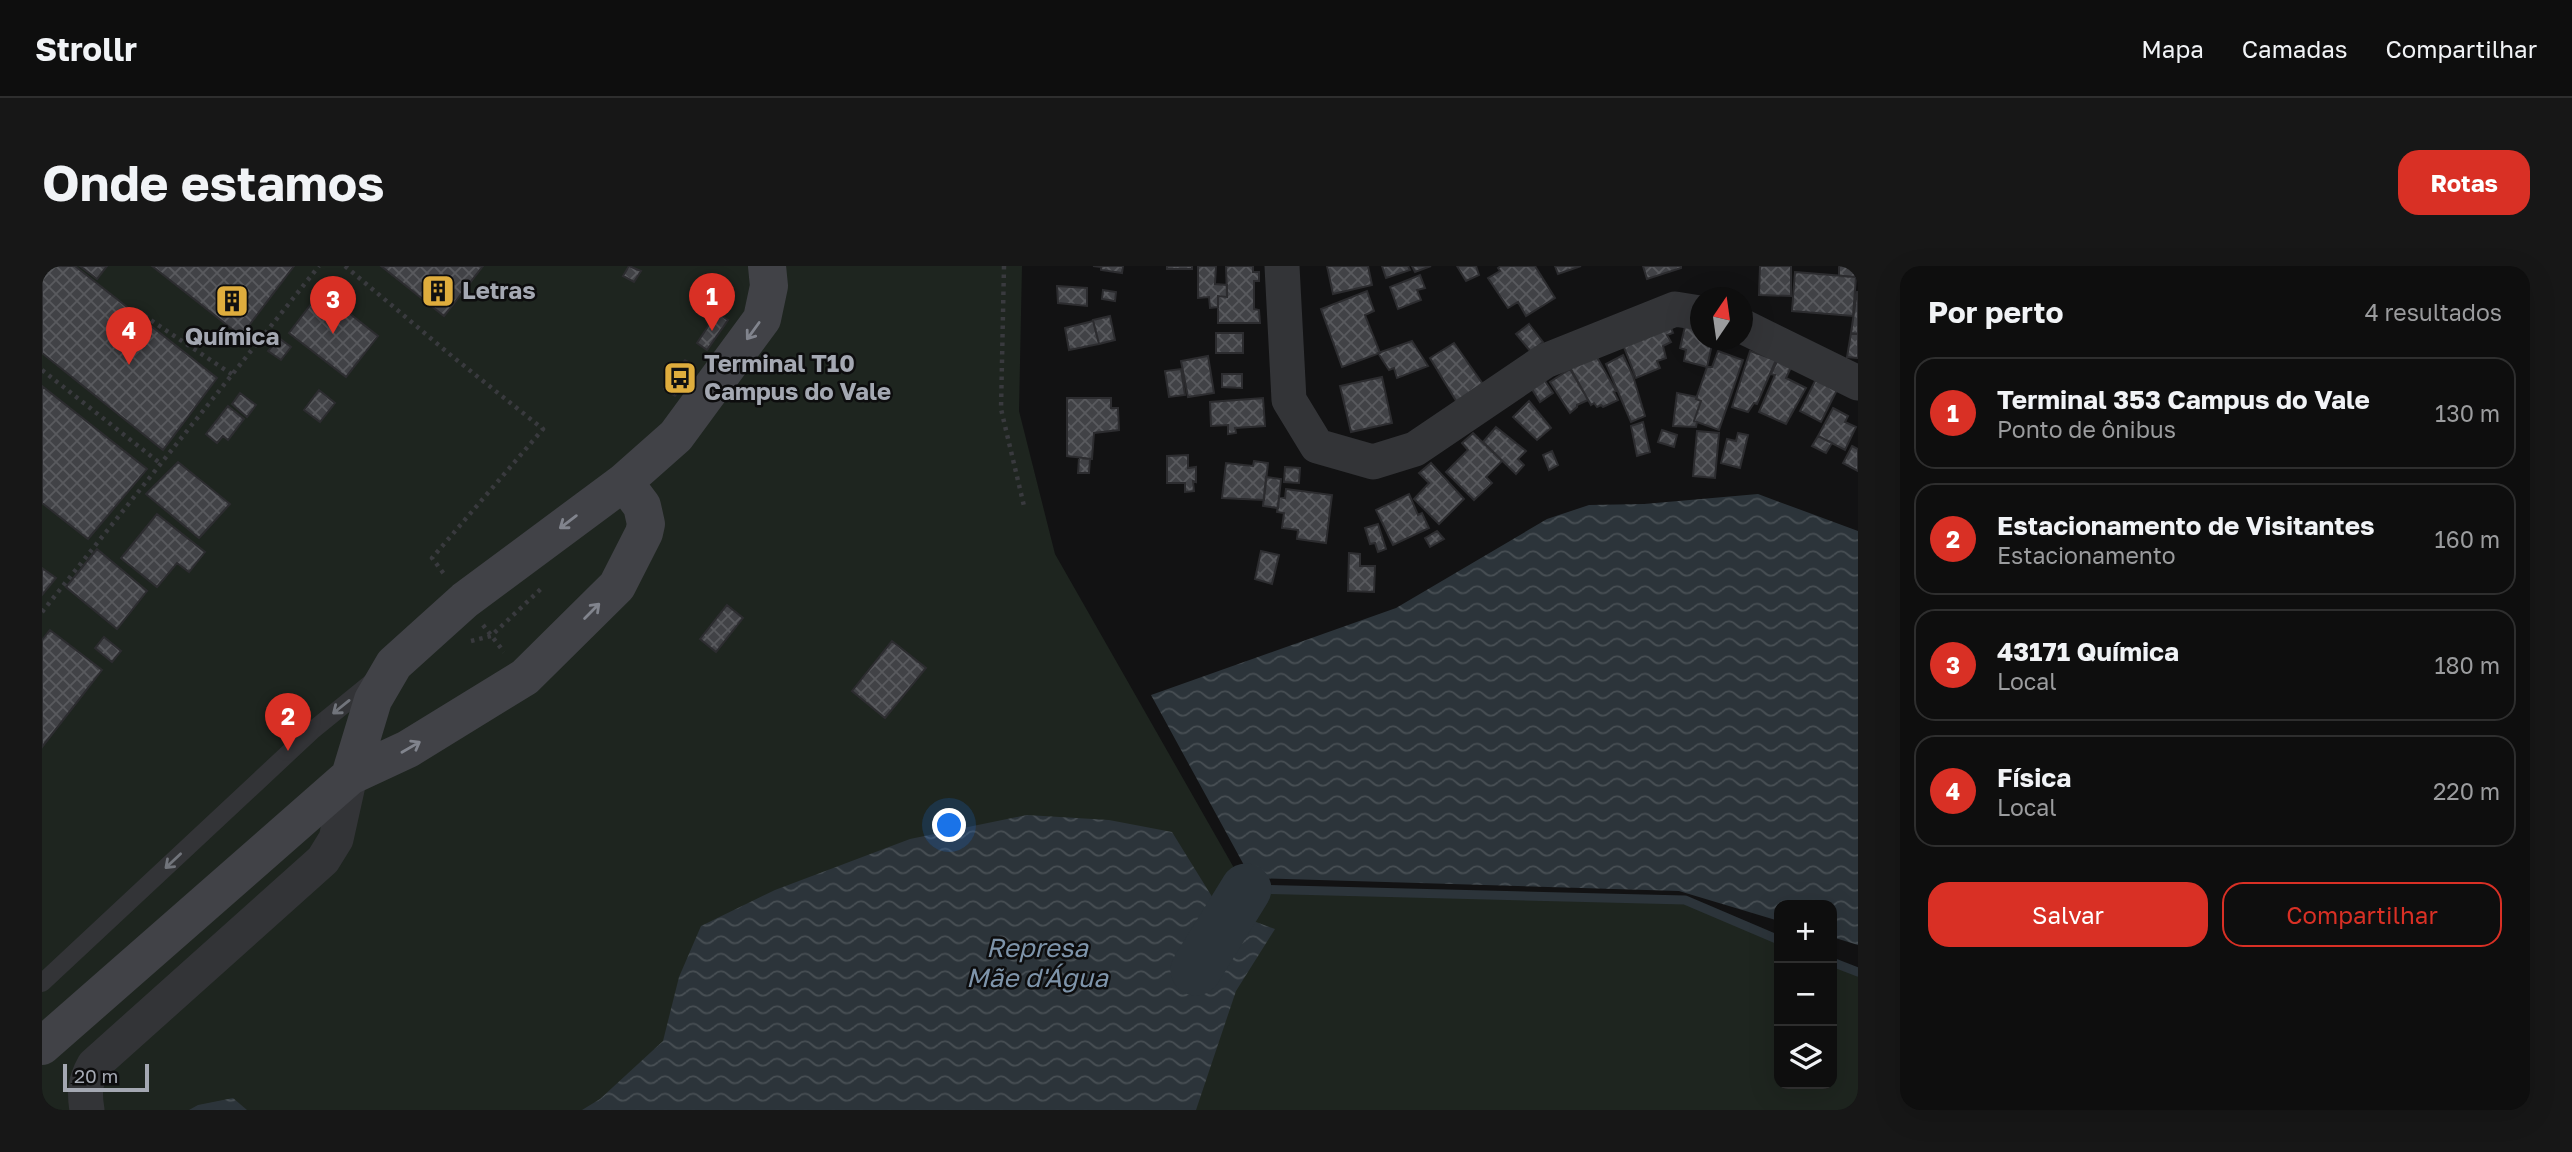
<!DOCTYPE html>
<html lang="pt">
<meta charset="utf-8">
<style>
:root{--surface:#0e0e0e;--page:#171717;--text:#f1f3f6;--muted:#9b9c9e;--line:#2e2e2e;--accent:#d93025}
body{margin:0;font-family:"Golos Text",sans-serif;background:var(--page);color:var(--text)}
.controls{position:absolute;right:21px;bottom:21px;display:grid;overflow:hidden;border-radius:14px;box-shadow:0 7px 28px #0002}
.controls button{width:63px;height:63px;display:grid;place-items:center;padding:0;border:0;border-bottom:2px solid var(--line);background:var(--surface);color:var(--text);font:35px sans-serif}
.compass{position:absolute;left:1648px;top:21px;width:63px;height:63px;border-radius:50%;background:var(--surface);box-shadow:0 7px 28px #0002;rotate:13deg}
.scale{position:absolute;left:21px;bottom:18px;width:86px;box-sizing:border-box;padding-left:7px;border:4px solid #a4a8b2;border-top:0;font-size:19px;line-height:24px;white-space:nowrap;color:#a4a8b2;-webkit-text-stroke:5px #0d0d0e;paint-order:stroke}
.you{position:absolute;left:908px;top:560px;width:24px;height:24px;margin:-18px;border:5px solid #fff;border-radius:50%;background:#1a73e8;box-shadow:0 0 0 10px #1a73e833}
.badge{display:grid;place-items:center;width:46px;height:46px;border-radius:50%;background:var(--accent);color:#fff;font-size:23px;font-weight:700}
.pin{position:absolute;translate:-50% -58px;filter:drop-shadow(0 2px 4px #0008)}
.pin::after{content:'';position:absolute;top:37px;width:24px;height:21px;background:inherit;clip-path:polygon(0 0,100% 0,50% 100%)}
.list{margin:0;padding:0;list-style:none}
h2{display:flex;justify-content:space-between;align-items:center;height:91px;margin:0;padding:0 28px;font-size:30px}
h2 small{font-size:23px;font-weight:400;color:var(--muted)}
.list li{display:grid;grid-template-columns:46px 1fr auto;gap:21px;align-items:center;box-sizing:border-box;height:112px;margin:0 14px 14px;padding:0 14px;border:2px solid var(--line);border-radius:21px}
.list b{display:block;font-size:26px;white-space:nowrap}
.list p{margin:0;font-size:23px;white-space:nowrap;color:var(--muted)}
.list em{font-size:23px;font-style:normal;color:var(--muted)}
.actions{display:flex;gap:14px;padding:21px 28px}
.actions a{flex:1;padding:16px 0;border:2px solid var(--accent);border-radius:21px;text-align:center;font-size:24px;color:var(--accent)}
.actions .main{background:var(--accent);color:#fff}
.icon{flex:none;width:38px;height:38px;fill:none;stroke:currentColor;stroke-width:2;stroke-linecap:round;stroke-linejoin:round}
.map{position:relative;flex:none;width:1816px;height:844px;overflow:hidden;border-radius:21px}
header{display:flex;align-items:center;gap:42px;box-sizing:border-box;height:98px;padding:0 35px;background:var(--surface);border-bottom:2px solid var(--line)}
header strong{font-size:33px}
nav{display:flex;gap:38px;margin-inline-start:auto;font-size:24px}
.intro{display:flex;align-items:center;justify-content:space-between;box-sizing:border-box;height:168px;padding:0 42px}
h1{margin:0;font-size:49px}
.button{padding:18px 32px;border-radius:21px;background:var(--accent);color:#fff;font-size:24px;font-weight:700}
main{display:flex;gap:42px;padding:0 42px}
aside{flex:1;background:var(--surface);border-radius:21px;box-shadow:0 7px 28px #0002}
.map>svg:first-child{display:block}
.green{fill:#1e251f}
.water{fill:url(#water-waves)}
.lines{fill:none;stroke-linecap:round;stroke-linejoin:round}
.stream{stroke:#2c343a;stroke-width:9}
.river{stroke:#2c343a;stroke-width:51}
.building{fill:url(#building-cross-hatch);stroke:#2c2c2f;stroke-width:2}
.path{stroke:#393a3e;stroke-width:4.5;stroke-dasharray:3.5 5;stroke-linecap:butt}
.lane{stroke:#333437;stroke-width:18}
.street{stroke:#333437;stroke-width:35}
.secondary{stroke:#414247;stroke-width:38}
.oneway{stroke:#81848d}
.oneway2{stroke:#71747b}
.labels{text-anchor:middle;stroke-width:5;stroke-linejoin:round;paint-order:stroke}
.poi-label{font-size:24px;font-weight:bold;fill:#a4a8b2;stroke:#0d0d0e;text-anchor:start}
.water-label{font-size:26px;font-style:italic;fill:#7e94aa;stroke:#0d0d0e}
</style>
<header>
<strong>Strollr</strong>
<nav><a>Mapa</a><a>Camadas</a><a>Compartilhar</a></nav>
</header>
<div class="intro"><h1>Onde estamos</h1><a class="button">Rotas</a></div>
<main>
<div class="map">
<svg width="1816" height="844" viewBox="0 0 1816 844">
<defs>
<pattern id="water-waves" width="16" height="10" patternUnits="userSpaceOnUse" patternTransform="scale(1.75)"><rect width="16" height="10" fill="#2c343a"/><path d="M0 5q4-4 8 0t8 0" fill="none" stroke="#484f54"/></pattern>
<pattern id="building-cross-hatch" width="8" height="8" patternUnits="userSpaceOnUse" patternTransform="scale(1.75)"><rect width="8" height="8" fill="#414246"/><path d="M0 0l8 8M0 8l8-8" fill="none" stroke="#595a5e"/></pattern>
</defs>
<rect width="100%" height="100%" fill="#121213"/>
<path class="green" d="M0,0H980L977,145L1013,288L1204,623L1643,634L1737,674V818H1790V696L1816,706V844H0Z"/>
<path class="water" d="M1716,228L1816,265V679L1790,671V639H1737V655L1637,625L1209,612L1109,429L1354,342L1505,253L1547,239L1602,238Z
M985,549L1067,554L1130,566L1177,642L1233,663L1194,725L1154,844H540L558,833L621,775L637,711L659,660L733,624L868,573Z
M191,832L205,844H147L156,839Z"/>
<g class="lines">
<path class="stream" d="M1204,623L1643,634L1737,674
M1790,696L1816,706"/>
<path class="river" d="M1154,704L1204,623"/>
</g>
<path class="building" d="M10,0H33L175,112L121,184L0,87V12Z
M38,0H65L55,13Z
M110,0H252L199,70Z
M339,0H441L402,50Z
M587,0L599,5L592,16L581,10Z
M1051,0H1081L1080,7L1059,4V1Z
M1125,0H1150V3H1125Z
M1156,0H1174L1173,18L1185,19V31L1176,30V41L1168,42L1167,31L1156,32Z
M1184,0H1211V6H1217V15H1212V43L1217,44L1218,57H1176V30L1185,31Z
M1285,0H1326L1330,19L1291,28Z
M1340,0H1366L1368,4L1344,12Z
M1370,0H1389L1373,6Z
M1415,0H1434L1437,9L1424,15Z
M1459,0H1493L1513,32L1484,50L1476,36L1466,42L1446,12L1458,5L1456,2Z
M1513,0H1539L1516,8Z
M1601,0H1639V2L1605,13Z
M1718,0H1749V30L1717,29Z
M1797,0H1815L1814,11L1797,10Z
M1753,6L1814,11L1811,50L1750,45Z
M1378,9L1383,22L1375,24L1379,34L1356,43L1348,21Z
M1015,20L1045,22V40L1016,37Z
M1061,24L1074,26L1073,35L1060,33Z
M279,25L336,70L304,111L247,67Z
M1325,25L1332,45L1323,49L1338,87L1300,101L1279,43Z
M1815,26H1816V68L1809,67Z
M675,47L686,54L665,84L655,77Z
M1068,50L1073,74L1057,78L1051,54Z
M1051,55L1057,78L1027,84L1023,62Z
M1627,56L1631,67L1625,69L1629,76L1621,80L1624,92L1615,95L1618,102L1594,112L1580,76Z
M1644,56L1658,60V74H1671L1665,101L1642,95L1644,84L1638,82Z
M1487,58L1501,76L1489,86L1474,68Z
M1174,67H1201V87H1174Z
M1809,67L1816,68V92L1805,91Z
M237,72L249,81L239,94L226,85Z
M1370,75L1386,100L1355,112L1352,102L1347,104L1336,87Z
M1412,77L1443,121L1416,138L1388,92Z
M1551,84L1574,125L1572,126L1576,134L1561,141L1559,139L1555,141L1552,137L1549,139L1526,98Z
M1676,85L1701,94L1677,164L1652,155L1659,135L1654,133L1665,101H1670Z
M1708,85L1734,94L1715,138L1712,137L1706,146L1690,141Z
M1581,89L1591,110L1603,150L1589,156L1564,98Z
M1166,90L1172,127L1146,131L1139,95Z
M1737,91L1751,97L1744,112L1764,122L1744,158L1717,146L1733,109L1729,108Z
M643,94L653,100L633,130L622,123Z
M1139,103L1143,129L1127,131L1123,105Z
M1528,103L1546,134L1535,139V141L1528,147L1508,116Z
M1180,108H1200V122L1180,121Z
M1340,111L1350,157L1309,166L1298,120Z
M1501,112L1511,127L1498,136L1488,120Z
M1774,113L1795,124L1779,156L1758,145Z
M0,120L105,203L46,273L0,237Z
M277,124L293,137L278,156L262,144Z
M198,127L214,139L205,151L190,138Z
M1635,127L1655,131L1654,133L1659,135L1652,155L1655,156L1654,161L1631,160Z
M1025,132H1069V142H1076L1077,164L1052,167L1050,193L1025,190Z
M1221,132L1223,160L1193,162L1194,167L1186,168V159L1169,160L1168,136Z
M1487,135L1509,162L1495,174L1471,151Z
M186,140L202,153L186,174L181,170L175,177L164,168Z
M1791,142L1806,150L1803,156L1814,161L1803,184L1776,170Z
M1601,156L1608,186L1595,190L1589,160Z
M1454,161L1484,185L1476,193L1482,199L1474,208L1441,176Z
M1620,164L1635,169L1632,181L1616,176Z
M1655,165L1677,167L1673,212L1651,210Z
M1431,167L1460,195L1444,211L1450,217L1432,234L1404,206L1426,184L1420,177Z
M1696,167L1706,169L1698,202L1679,197L1685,173L1694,175Z
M1776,170L1790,177L1784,187L1770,180Z
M1810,180L1816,183V205L1801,197Z
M1510,185L1516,199L1507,204L1501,189Z
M1146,189V202L1154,201V216L1151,215L1152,225L1143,226V217H1125V190Z
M1037,192L1048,193L1047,207H1036Z
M1212,195L1226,197L1222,234L1180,232L1184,197L1211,200Z
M136,196L188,238L157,272L104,228Z
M1389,197L1422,233L1397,258L1372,233L1387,217L1377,207Z
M1243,201L1258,202L1257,217L1242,216Z
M1224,211L1239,213L1236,242L1221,240Z
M1244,223L1290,229L1284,277L1255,273L1256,264L1240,262L1242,247L1235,246L1237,231L1243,232Z
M1367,228L1376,249L1380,247L1387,262L1351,279L1334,244Z
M115,248L163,286L147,306L135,297L115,321L79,292Z
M1336,258L1344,283L1336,286L1333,277L1328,278L1323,262Z
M1395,265L1402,273L1388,281L1383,272Z
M55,283L105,325L75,363L24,321Z
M1219,285L1237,289L1230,318L1213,313Z
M1307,287L1318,288V300H1333L1332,326L1306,325Z
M0,302L14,312L0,329Z
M685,339L701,352L674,386L658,373Z
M8,364L60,404L0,481V374Z
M62,371L79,385L70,396L53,382Z
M850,375L884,402L843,452L810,425Z"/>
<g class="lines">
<path class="path" d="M303,0L411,91L501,163L390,292L402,308
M962,0L959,143L982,240
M95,45L191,109
M0,104L119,198
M0,346L277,0
M441,359L462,386
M429,375L449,370L502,320"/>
<path class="lane" d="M0,717L271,464L330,416"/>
<path class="street" d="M1240,0L1247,134L1275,180L1331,196L1373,183L1503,95L1633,43L1658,47
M1700,60L1816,117
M45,844C42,826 43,815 52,799L281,594L294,573L308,510"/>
<path class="secondary" d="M308,510L331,434L352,398L423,334L582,216L634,170L720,53L727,20L725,0
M0,780L308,510L366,483L483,411L575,320L602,267L604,258L600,240L582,216"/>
</g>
<defs><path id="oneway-shaft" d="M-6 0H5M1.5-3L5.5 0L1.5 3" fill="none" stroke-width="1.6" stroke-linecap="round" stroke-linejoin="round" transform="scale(1.75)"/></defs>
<g class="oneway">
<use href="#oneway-shaft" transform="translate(711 65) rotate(126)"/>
<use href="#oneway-shaft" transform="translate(526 256) rotate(143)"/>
<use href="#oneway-shaft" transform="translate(550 345) rotate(-45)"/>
<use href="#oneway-shaft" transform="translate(369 481) rotate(-30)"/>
</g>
<g class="oneway2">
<use href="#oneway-shaft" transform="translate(299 441) rotate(141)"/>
<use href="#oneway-shaft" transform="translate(131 595) rotate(137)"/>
</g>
<defs>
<symbol id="building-square" viewBox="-11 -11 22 22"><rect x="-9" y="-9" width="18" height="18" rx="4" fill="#dfad3d" stroke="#0d0d0e"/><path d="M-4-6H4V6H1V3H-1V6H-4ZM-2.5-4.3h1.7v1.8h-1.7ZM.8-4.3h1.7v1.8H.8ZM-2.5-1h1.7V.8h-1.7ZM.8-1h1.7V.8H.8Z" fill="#111"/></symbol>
<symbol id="bus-square" viewBox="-11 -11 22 22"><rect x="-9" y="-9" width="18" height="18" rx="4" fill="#dfad3d" stroke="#0d0d0e"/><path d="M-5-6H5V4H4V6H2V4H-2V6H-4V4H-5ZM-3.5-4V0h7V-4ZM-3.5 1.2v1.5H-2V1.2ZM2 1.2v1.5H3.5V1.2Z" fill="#111"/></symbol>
</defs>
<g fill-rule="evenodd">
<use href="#building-square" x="377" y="6" width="38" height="38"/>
<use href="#building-square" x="171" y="16" width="38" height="38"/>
<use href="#bus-square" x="619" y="93" width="38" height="38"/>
</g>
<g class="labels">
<g class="poi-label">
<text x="420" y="33">Letras</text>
<text x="190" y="79" text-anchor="middle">Química</text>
<text x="662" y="106">Terminal T10<tspan x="662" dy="28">Campus do Vale</tspan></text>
</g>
<g class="water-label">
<text x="995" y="691">Represa<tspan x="995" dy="30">Mãe d'Água</tspan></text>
</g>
</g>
</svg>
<div class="controls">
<button>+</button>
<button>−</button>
<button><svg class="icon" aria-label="layers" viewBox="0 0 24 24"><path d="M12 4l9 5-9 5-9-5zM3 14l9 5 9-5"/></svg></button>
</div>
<svg class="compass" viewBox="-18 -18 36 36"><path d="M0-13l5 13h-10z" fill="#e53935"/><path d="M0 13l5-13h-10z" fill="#9b9c9e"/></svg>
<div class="scale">20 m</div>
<div class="you"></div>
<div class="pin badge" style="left:670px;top:65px">1</div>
<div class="pin badge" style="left:246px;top:485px">2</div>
<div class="pin badge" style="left:291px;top:68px">3</div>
<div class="pin badge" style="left:87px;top:99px">4</div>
</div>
<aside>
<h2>Por perto<small>4 resultados</small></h2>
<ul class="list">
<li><span class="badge">1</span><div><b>Terminal 353 Campus do Vale</b><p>Ponto de ônibus</p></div><em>130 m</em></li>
<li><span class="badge">2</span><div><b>Estacionamento de Visitantes</b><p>Estacionamento</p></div><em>160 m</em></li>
<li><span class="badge">3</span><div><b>43171 Química</b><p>Local</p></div><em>180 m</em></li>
<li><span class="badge">4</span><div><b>Física</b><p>Local</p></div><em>220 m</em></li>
</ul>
<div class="actions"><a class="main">Salvar</a><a>Compartilhar</a></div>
</aside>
</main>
